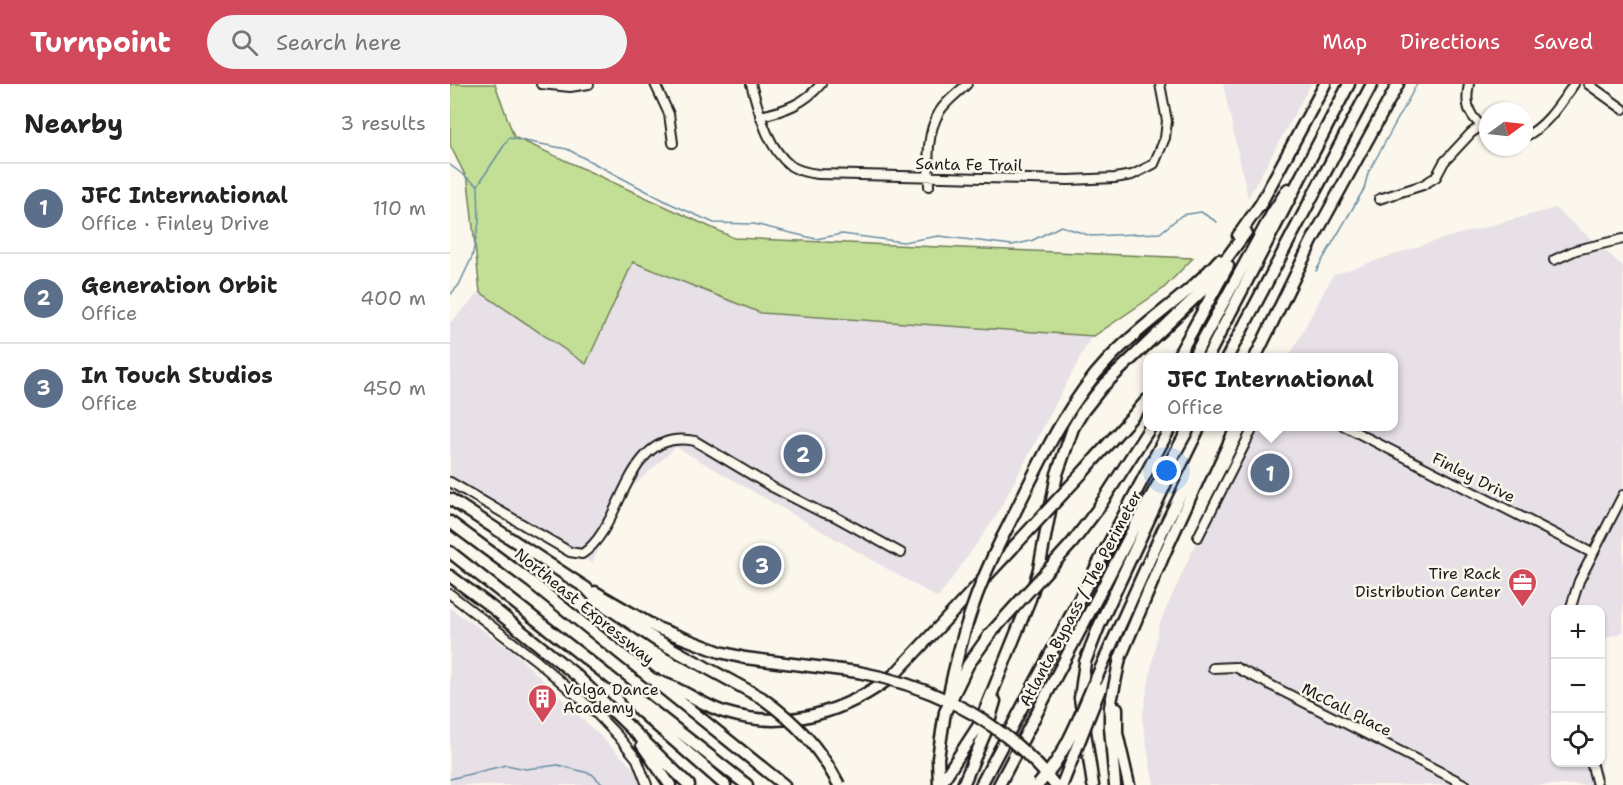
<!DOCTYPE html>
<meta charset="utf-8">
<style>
:root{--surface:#fff;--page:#f2f2f2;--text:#222;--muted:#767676;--line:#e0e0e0;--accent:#d1495b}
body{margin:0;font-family:"Shantell Sans",sans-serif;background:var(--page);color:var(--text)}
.controls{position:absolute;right:18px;bottom:18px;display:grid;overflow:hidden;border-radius:12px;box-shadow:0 2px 4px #0004}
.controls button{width:54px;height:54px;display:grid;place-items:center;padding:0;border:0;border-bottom:2px solid var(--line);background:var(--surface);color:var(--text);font:30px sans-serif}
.compass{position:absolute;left:1029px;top:18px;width:54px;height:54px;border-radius:50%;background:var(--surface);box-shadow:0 2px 4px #0004;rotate:75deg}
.you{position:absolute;left:717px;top:387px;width:21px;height:21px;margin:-15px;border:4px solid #fff;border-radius:50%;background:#1a73e8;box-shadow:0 0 0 9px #1a73e833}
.badge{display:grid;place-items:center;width:39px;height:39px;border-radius:50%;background:var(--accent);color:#fff;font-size:20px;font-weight:700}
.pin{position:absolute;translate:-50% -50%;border:3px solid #fff;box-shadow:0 2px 6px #0006}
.popup{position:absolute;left:693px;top:269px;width:255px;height:78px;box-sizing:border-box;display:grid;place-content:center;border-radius:12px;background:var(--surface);filter:drop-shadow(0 2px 4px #0005);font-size:20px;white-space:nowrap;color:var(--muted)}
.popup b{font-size:22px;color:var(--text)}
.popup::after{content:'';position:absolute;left:50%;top:100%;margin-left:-12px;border:12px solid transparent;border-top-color:var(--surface)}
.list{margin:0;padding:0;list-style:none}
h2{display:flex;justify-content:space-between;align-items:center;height:78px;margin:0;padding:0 24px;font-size:26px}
h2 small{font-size:20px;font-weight:400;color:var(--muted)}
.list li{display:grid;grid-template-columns:39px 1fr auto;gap:18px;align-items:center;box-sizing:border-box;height:90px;padding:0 24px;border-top:2px solid var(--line)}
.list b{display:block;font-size:22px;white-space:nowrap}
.list p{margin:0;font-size:20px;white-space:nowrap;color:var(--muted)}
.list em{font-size:20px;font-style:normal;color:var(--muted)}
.icon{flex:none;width:33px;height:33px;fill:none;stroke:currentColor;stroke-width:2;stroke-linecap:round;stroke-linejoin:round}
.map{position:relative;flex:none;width:1173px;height:701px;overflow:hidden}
header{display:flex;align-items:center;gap:36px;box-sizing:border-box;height:84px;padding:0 30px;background:var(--accent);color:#fff}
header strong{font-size:28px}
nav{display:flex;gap:33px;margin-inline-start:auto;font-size:21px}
.search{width:420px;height:54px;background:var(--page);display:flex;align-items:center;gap:15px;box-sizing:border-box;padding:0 21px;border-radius:33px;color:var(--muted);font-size:22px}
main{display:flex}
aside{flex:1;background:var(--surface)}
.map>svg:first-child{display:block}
.built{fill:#e7e0e7}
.green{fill:#c3df96;stroke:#707e59;stroke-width:1.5}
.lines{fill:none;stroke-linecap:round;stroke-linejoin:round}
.stream{stroke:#688ca2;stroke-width:1.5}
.minor-casing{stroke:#1c1c1c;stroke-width:12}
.highway-casing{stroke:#1c1c1c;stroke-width:15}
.minor{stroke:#fbf7ec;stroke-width:8}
.highway{stroke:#fbf7ec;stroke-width:10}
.highway-bridge-casing{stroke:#1c1c1c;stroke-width:15;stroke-linecap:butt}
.highway-bridge{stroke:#fbf7ec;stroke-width:10}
.labels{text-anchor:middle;stroke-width:5;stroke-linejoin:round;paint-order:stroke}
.street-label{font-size:16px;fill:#1c1c1c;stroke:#fbf7ec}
.poi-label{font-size:16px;fill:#1c1c1c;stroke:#fbf7ec;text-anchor:end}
</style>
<header>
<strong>Turnpoint</strong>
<div class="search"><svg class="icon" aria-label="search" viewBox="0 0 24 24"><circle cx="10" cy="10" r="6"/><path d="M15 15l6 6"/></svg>Search here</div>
<nav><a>Map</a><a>Directions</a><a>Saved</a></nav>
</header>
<main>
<aside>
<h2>Nearby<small>3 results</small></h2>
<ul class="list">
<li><span class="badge" style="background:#5c6f8a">1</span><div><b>JFC International</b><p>Office · Finley Drive</p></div><em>110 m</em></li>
<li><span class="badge" style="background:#5c6f8a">2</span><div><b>Generation Orbit</b><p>Office</p></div><em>400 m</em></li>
<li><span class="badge" style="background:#5c6f8a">3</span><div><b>In Touch Studios</b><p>Office</p></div><em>450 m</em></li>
</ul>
</aside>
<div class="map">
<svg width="1173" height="701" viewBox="0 0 1173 701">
<rect width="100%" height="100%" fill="#fbf7ec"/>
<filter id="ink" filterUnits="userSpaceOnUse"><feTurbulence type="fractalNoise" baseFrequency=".0167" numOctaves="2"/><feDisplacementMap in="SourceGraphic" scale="12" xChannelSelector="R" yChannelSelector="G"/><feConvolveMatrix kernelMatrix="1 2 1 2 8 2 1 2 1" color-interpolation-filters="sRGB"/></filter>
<g filter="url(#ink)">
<path class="built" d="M773,0H861L798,114Z
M1105,124L1173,182V548L1151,555L1150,526H1106V678L1149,679L1154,701H704L692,635L709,541L776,391L803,343L943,342V274L839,273L883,191L988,156Z
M183,178L311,229L644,252L640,255L545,434L488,514L226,363L177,408L142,479L0,394V239L30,208L135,279Z
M0,524L63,567L184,685L194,701H0Z"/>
<path class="green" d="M0,0H45L64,53L284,154L743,174L713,205L644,252L311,229L183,178L136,280L30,208L18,97L0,61Z"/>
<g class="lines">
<path class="stream" d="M0,81L27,101
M866,187L914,105L918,89L967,0
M0,211L9,201L22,173L29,139L28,101L59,54L117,65L219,119L264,139L304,140L366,155L392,150L453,158L489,152L562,161L581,157L611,142L641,152L710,149L732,131L751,128L767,138
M0,695L56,681L76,685L108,681L142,690L153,701"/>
<defs>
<path id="minor" d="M91,0L120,3L139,0
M205,0L219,30L223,59
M301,0C309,27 317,64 341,82C349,87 359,89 368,90L619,96L665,94L682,91L704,80L715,54L717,37L710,0
M1019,0C1014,23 1020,34 1038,47
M1138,0L1173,25
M310,32C335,27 355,19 371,0
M1074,53C1096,43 1110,20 1124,0
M479,102C478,77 476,49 490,27C496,17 509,8 517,0
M929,115L973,101L986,93L994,78L1021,49L1031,42
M1104,176L1126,166L1173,155
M894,342L1142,469
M0,398L120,468L132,470C176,441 174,342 245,357L322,403L371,428L384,432L451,469
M748,453L804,342
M0,510L87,577L141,624L167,651L187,675L197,701
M1120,526L1129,497L1173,411
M763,584L785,583L1016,701
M1141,678L1147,701"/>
<path id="highway" d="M809,123L875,0
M788,152L812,118
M727,274L778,182
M743,274L823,128L838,105
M757,274L899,0
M777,274L922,0
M805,274L862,157L948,0
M635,386L697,316
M0,415L136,504L148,517L206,556L312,614
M0,438L81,498L334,701
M553,452C584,392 611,326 658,276C692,239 736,214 769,176
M622,459L647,426L701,342
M0,468L297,701
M0,492L39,521L126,591L239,701
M145,508L207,544L270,568L295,574L408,588
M202,595C210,598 219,601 227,605C244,613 259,624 277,629C337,647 397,628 445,590L570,456
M644,599L712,448L764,342
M179,613L189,626L275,701
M667,624V649L679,701
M192,661L220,701
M489,701L488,674L495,628
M490,701L529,641L580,515L589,485L607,390L623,344L633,327L652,303L754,205L796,148
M513,701L536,647L545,617
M531,701L721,342
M549,701L687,438L740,342
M643,701L630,614L635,578L649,542L716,399
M665,701L660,643V623L670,574L716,466L773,342"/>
</defs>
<use href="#minor" class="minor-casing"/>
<use href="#highway" class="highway-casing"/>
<use href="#minor" class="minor"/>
<use href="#highway" class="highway"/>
<defs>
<path id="highway-bridge" d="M570,456L635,386
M408,588C487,603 554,637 605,701
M499,610C511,552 526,505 553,452
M312,614C347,639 369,663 389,701
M495,628L518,581L540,550L622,459
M588,701C616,670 628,636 644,599
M612,701L650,605"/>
</defs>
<use href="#highway-bridge" class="highway-bridge-casing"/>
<use href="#highway-bridge" class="highway-bridge"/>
</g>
</g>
<defs>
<symbol id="office-pin" viewBox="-11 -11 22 30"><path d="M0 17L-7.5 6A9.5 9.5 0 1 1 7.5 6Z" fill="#d1495b" stroke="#fbf7ec"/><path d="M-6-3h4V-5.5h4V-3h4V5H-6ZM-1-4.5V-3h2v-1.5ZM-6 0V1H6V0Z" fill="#fff"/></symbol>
<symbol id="building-pin" viewBox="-11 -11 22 30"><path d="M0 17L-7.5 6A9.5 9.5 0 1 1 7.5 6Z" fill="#d1495b" stroke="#fbf7ec"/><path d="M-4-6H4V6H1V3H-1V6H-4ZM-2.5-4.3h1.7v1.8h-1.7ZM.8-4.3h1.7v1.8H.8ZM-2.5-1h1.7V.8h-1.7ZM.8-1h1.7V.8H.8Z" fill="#fff"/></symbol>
</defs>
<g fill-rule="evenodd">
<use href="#office-pin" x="1056" y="482" width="33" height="45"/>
<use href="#building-pin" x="76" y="598" width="33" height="45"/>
</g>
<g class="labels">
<g class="street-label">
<text transform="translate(519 80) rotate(1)" y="6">Santa Fe Trail</text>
<text transform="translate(1024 393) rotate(27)" y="6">Finley Drive</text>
<text transform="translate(630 514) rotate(-62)" y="6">Atlanta Bypass / The Perimeter</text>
<text transform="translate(135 522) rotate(39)" y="6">Northeast Expressway</text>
<text transform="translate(897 625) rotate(27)" y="6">McCall Place</text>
</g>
<g class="poi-label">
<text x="1051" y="495">Tire Rack<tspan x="1051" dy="18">Distribution Center</tspan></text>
<text x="113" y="611" text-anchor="start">Volga Dance<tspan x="113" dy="18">Academy</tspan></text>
</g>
</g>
</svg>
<div class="controls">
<button>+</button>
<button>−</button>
<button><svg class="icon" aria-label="locate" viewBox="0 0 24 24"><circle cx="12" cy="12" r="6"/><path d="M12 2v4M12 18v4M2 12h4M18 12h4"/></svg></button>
</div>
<svg class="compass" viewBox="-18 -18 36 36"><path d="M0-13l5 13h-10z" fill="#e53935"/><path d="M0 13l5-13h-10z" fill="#767676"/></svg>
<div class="you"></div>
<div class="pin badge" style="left:820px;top:389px;background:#5c6f8a">1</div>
<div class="popup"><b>JFC International</b>Office</div>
<div class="pin badge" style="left:353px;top:370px;background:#5c6f8a">2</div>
<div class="pin badge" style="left:312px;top:481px;background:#5c6f8a">3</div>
</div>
</main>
